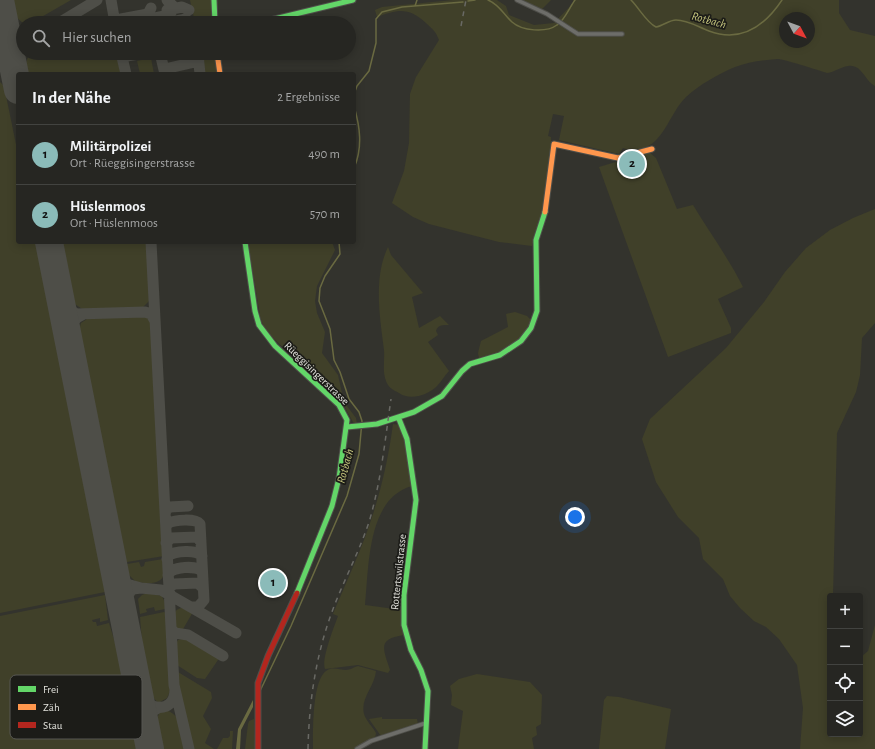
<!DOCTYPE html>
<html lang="de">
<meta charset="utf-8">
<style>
:root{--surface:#262622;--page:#2e2e2a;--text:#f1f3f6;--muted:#a4a5a5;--line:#424340;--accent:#8bbbb9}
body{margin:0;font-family:"Alegreya Sans",sans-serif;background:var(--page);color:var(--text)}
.controls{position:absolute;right:12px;bottom:12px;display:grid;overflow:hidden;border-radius:4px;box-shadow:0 2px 10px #0003}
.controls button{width:36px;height:36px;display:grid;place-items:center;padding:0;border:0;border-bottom:1px solid var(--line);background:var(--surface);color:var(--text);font:20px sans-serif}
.compass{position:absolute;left:779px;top:12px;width:36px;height:36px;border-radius:50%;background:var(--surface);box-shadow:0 2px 10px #0003;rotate:131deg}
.you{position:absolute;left:575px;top:517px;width:14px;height:14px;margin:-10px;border:3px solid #fff;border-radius:50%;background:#1a73e8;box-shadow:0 0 0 6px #1a73e833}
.badge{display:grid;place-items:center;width:26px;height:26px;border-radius:50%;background:var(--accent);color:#111;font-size:13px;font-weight:700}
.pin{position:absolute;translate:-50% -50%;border:2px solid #fff;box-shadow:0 1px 4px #0006}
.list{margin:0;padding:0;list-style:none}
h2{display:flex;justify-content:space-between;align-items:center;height:52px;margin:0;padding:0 16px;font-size:17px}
h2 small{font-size:13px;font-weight:400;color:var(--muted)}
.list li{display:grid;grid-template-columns:26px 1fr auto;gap:12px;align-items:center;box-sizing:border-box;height:60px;padding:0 16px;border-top:1px solid var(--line)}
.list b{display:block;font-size:15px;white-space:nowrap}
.list p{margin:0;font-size:13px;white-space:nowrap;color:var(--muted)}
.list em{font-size:13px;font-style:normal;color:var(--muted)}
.icon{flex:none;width:22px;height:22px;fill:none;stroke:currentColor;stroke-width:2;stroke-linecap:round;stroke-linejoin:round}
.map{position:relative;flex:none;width:875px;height:749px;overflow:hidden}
.search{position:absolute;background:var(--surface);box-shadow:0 2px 10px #0003;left:16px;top:16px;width:340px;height:44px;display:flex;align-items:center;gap:10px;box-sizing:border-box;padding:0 14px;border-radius:22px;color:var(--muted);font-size:15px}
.panel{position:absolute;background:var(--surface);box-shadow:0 2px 10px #0003;left:16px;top:72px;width:340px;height:172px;border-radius:4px}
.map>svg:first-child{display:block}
.green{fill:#404029;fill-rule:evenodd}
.water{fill:#6a6a41}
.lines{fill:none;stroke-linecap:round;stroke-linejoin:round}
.stream{stroke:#6a6a41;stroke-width:1.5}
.taxiway{stroke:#4e4e48;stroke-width:11}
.runway{stroke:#4e4e48;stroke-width:28}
.street-casing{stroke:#4f4f4a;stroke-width:5.5}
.fast-casing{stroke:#4f4f4a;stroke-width:7}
.slow-casing{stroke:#4f4f4a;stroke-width:7}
.jam-casing{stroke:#4f4f4a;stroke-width:7}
.street{stroke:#6d6d69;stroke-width:3.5}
.fast{stroke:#63d668;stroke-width:5}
.slow{stroke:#ff974d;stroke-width:5}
.jam{stroke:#b3261e;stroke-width:5}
.rail{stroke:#696964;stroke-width:1.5;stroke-dasharray:5 5;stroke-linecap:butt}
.labels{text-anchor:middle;stroke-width:3.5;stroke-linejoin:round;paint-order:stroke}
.street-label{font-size:11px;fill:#e2e2dc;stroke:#1c1c18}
.water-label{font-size:12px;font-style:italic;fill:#c6c67e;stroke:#1c1c18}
.key{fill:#1c1c18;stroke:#575753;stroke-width:1}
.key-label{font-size:11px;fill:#e2e2dc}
</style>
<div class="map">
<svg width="875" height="749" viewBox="0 0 875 749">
<rect width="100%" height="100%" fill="#33332d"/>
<path class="green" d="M13,0H71L31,23H23L16,17Z
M190,0H211V23H195Z
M453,0H497L506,6L509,15L534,25L554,23L574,2L573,0H839V13L850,30L875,36V86C864,80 862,64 848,66C840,67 835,72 827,73C817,70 785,59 777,59C763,60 748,62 735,67C718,74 699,85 686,97C669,113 662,151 634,149C630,148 627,150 623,148L619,154L559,140L564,116L553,114L548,136L551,137L550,178L547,199L532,246L499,242L429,224L413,217L392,203L404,171L409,143L410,94L416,77L439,40C435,30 433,30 426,23C409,7 398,9 377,17L375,10L382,7ZM785,18H809V42H785Z
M521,0H551L542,9Z
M93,17L101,18L108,23H82Z
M33,53H116L121,74H28C26,65 24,59 33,53Z
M201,53H214L217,74H205Z
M151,58L154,74H140L137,61L146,59L147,60Z
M0,82L4,86L18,154V242H36L105,586V592L0,613Z
M649,152L656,158L677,209L693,205C710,233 729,259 743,287L718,299L731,328V333L668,357L599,167Z
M875,209V323L862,338L860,375L856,392L837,433L833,596H830V734H860V658L868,651L875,625V749H800L803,708L797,665L779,639L766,627L754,621L740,608L730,596L723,579L703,559L699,538L678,517L656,482L642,439L650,419L726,348L764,302L785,272L806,248L830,230L853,218Z
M61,242H148L149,301L143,307L139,308L84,310L73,303Z
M248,242H332L335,250L317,286L315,301L317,313L325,332L322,353L338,375L344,402L356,418L357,424L353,422L344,406L271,336L263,326L260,316Z
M388,247L391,255L423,293L412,297L419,328L440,316L449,325C444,325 438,324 436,331L438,335L428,342L449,371C444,376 442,381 437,386C428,395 410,401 399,393C393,390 388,387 386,381C382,371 385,360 384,350C380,318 373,278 388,247Z
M515,312L527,316L532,321C518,345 507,355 479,358L478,353L481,341L508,327L506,314Z
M141,315L148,318L152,326L164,556L127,562L125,561L79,330L81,323L90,317Z
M393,424L400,425L404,431L412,486C367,498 369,567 365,605L402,610L404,635C377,639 383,648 390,670L388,673L358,665L325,669C321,660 334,627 338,616L333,614C347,580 363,547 374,511C383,482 389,454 393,424Z
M163,559C170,583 155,585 136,582L128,574L127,564L139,562L141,567L144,566L145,562Z
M147,593L162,596L167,607L165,609L155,611L154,607L146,609L147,612L140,614L138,599L142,595Z
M105,595L108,620L100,622V618L92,620L93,622H96L97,626L109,623L117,649L123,678L121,680L96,685L95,681H93V686L70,691L71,697L88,694L97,736L102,735L94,689L123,683L137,749H0V616Z
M181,608H185L193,612L183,629L178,631L175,628C174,619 171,611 181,608Z
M164,612L167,614L171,689L167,698L158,703L152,696L142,643L140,617Z
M185,638H188L220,657L205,679L197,678L177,665L175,645L178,640Z
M358,666L376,671C375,686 360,698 364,714C366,721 373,727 376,733L375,738L354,749H313C313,732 312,681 326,671C333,666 339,670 346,670C350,670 354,667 358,666Z
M178,672L211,692L212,698L203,716L211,729L205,743L214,749H192L178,691L176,673Z
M477,674L530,682L542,695L541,724L536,727L537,735L532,738L534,749H458L463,711L451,705L452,695L450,686L459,679Z
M607,696L619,697L671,709L665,749H599L604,700Z
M164,710C182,712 182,735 186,749H163L157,718L160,712Z
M382,717V719H417L418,724L381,736L369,719Z
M254,719L255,749H245L248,724L249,721Z
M230,731H233L232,749H217L223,738H228L230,736Z"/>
<path class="water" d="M253,700V707L241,730L240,749H236L238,729Z"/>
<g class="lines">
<path class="stream" d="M488,0C500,5 503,14 512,22C522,31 546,33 557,25C565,20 569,8 575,0
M631,0C639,8 647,23 656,27C663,26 669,20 676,20C688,20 698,27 709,31C741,43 764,27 782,0
M468,1L475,0
M415,6L417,0
M354,94L357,86L369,71L376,43V19L382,12L402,7L463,2
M354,106C360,127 363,147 354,168
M260,691L291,626L347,496L359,454L362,421L359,412L349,399L340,372L334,360L330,329L319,301L320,288L325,276L340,254L339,242"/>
<path class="taxiway" d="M111,0L115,23
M167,10L182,7L189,10
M59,23L97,0
M117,23L121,19L148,14L151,8
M132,23L169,15L172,11L173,6L167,0
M167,23L186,19L191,23
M5,25L13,34L23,37
M121,53L126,74
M122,53L127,56L144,53
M160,53L165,74
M198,54L200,74
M0,56L7,46V36
M0,58L20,46
M14,70L15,59L23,46
M165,74L169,68L195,62L198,56
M151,242L174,685L189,749
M59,292L65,306L76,314L145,312L151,314L155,321
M67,336C69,325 74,318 84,314
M165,512L169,507L188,506
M166,527L168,523C175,520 195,518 200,524L204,600L198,607H191
M166,543L171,538L197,537L201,542
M167,559L168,556C175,551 196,549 202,556
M115,571L123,583L141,588
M168,575C171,566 198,565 202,572
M170,594L169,588L174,584L198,583L203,588
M122,607L126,596L133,589L141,588L161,590L236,633
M171,629L175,633L188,635L223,656
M139,691C146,711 174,715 175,690
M146,728C146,717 151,711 160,707"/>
<path class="runway" d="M0,0L18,90
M49,242L150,749"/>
<defs>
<path id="street" d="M517,0L547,14L578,34H622
M357,749L371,741L426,723"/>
<path id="fast" d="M214,0L215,23
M215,22H262L353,0
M245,242L255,311L259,325L275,346L339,405L347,420L339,478L332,506L297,593
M399,419L407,439L416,500L404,595V625L411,650L421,670L428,691L425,749
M347,427L377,424L414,412L442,396L462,371L470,364L500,355L521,341L531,328L537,311L536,240L545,212"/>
<path id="slow" d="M217,53L220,74
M545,212L554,144L618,158L652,149"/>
<path id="jam" d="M258,749V683L268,656L297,593"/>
</defs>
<use href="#street" class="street-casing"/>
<use href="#fast" class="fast-casing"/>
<use href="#slow" class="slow-casing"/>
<use href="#jam" class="jam-casing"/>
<use href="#street" class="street"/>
<use href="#fast" class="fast"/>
<use href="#slow" class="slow"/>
<use href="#jam" class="jam"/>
<path class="rail" d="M461,26L466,0
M308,749C309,701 316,654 333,609C344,580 359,552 369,522C381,482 385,440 391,399"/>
</g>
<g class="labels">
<g class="street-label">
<text transform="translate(317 373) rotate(44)" y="4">Rüeggisingerstrasse</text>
<text transform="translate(398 572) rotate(-84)" y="4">Rottertswilstrasse</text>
</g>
<g class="water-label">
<text transform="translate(709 20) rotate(15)" y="4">Rotbach</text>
<text transform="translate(345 466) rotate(-75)" y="4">Rotbach</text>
</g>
</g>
<rect x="10" y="675" width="132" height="64" rx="6" class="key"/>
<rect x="18" y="686" width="18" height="6" fill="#63d668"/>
<rect x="18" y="704" width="18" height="6" fill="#ff974d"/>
<rect x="18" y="722" width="18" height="6" fill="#b3261e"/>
<g class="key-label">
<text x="43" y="693">Frei</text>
<text x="43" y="711">Zäh</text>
<text x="43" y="729">Stau</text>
</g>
</svg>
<div class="controls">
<button>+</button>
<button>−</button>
<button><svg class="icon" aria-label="locate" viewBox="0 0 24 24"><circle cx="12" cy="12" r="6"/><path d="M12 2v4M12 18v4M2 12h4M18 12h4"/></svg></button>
<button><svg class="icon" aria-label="layers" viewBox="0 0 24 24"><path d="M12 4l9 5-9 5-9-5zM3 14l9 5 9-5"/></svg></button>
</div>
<svg class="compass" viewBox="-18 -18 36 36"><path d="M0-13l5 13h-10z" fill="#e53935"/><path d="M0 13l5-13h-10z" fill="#a4a5a5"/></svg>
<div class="you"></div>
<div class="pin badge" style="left:273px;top:583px">1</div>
<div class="pin badge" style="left:632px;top:164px">2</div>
<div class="search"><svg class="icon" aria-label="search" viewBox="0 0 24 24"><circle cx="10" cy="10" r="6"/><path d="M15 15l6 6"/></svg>Hier suchen</div>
<section class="panel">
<h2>In der Nähe<small>2 Ergebnisse</small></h2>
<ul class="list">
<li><span class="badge">1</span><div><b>Militärpolizei</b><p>Ort · Rüeggisingerstrasse</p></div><em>490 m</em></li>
<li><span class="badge">2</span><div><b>Hüslenmoos</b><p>Ort · Hüslenmoos</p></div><em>570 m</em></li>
</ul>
</section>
</div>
